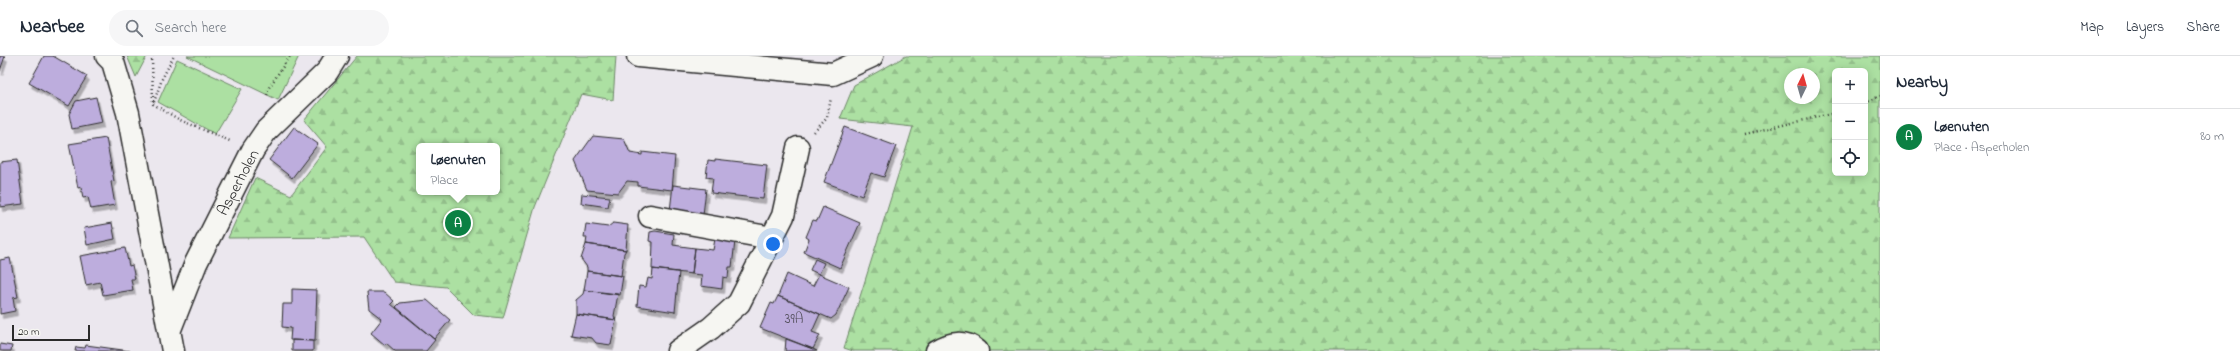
<!DOCTYPE html>
<meta charset="utf-8">
<style>
:root{--surface:#fff;--page:#f6f6f7;--text:#1f2937;--muted:#747a83;--line:#e0e1e3;--accent:#0b8043}
body{margin:0;font-family:"Indie Flower",sans-serif;background:var(--page);color:var(--text)}
.controls{position:absolute;right:12px;top:12px;display:grid;overflow:hidden;border-radius:6px;box-shadow:0 2px 10px #0003}
.controls button{width:36px;height:36px;display:grid;place-items:center;padding:0;border:0;border-bottom:1px solid var(--line);background:var(--surface);color:var(--text);font:20px sans-serif}
.compass{position:absolute;left:1784px;top:12px;width:36px;height:36px;border-radius:50%;background:var(--surface);box-shadow:0 2px 10px #0003;rotate:5deg}
.scale{position:absolute;left:12px;bottom:10px;width:78px;box-sizing:border-box;padding-left:4px;border:2px solid #2b2b2b;border-top:0;font-size:11px;line-height:14px;white-space:nowrap;color:#2b2b2b;-webkit-text-stroke:3px #f6f6f2;paint-order:stroke}
.you{position:absolute;left:773px;top:188px;width:14px;height:14px;margin:-10px;border:3px solid #fff;border-radius:50%;background:#1a73e8;box-shadow:0 0 0 6px #1a73e833}
.badge{display:grid;place-items:center;width:26px;height:26px;border-radius:50%;background:var(--accent);color:#fff;font-size:13px;font-weight:700}
.pin{position:absolute;translate:-50% -50%;border:2px solid #fff;box-shadow:0 1px 4px #0006}
.popup{position:absolute;left:416px;top:87px;width:84px;height:52px;box-sizing:border-box;display:grid;place-content:center;border-radius:6px;background:var(--surface);filter:drop-shadow(0 1px 3px #0005);font-size:13px;white-space:nowrap;color:var(--muted)}
.popup b{font-size:15px;color:var(--text)}
.popup::after{content:'';position:absolute;left:50%;top:100%;margin-left:-8px;border:8px solid transparent;border-top-color:var(--surface)}
.list{margin:0;padding:0;list-style:none}
h2{display:flex;justify-content:space-between;align-items:center;height:52px;margin:0;padding:0 16px;font-size:17px}
h2 small{font-size:13px;font-weight:400;color:var(--muted)}
.list li{display:grid;grid-template-columns:26px 1fr auto;gap:12px;align-items:center;box-sizing:border-box;height:56px;padding:0 16px;border-top:1px solid var(--line)}
.list b{display:block;font-size:15px;white-space:nowrap}
.list p{margin:0;font-size:13px;white-space:nowrap;color:var(--muted)}
.list em{font-size:13px;font-style:normal;color:var(--muted)}
.icon{flex:none;width:22px;height:22px;fill:none;stroke:currentColor;stroke-width:2;stroke-linecap:round;stroke-linejoin:round}
.map{position:relative;flex:none;width:1880px;height:295px;overflow:hidden}
header{display:flex;align-items:center;gap:24px;box-sizing:border-box;height:56px;padding:0 20px;background:var(--surface);border-bottom:1px solid var(--line)}
header strong{font-size:19px}
nav{display:flex;gap:22px;margin-inline-start:auto;font-size:14px}
.search{width:280px;height:36px;background:var(--page);display:flex;align-items:center;gap:10px;box-sizing:border-box;padding:0 14px;border-radius:22px;color:var(--muted);font-size:15px}
main{display:flex}
aside{flex:1;background:var(--surface)}
.map>svg:first-child{display:block}
.green{fill:#ace0a2;stroke:#6c8666}
.forest{fill:url(#forest-firs);stroke:#6c8666;fill-rule:evenodd}
.building{fill:#bdaddd;stroke:#2b2b2b;filter:url(#shadow)}
.lines{fill:none;stroke-linecap:round;stroke-linejoin:round}
.minor-casing{stroke:#2b2b2b;stroke-width:25}
.path{stroke:#2b2b2b;stroke-width:2.5;stroke-dasharray:1 3;stroke-linecap:butt}
.minor{stroke:#f6f6f2;stroke-width:22}
.labels{text-anchor:middle;stroke-width:3;stroke-linejoin:round;paint-order:stroke}
.number-label{font-size:14px;fill:#504c58}
.street-label{font-size:16px;fill:#2b2b2b;stroke:#f6f6f2}
</style>
<header>
<strong>Nearbee</strong>
<div class="search"><svg class="icon" aria-label="search" viewBox="0 0 24 24"><circle cx="10" cy="10" r="6"/><path d="M15 15l6 6"/></svg>Search here</div>
<nav><a>Map</a><a>Layers</a><a>Share</a></nav>
</header>
<main>
<div class="map">
<svg width="1880" height="295" viewBox="0 0 1880 295">
<defs>
<pattern id="forest-firs" width="22" height="20" patternUnits="userSpaceOnUse"><rect width="22" height="20" fill="#ace0a2"/><path d="M5 1l3.5 6h-7zM16 11l3.5 6h-7z" fill="#94c08c"/></pattern>
<filter id="shadow"><feDropShadow dx="2.5" dy="4.5" stdDeviation="0" flood-color="#0004"/></filter>
</defs>
<rect width="100%" height="100%" fill="#ebe7ee"/>
<filter id="ink" filterUnits="userSpaceOnUse"><feTurbulence type="fractalNoise" baseFrequency=".025" numOctaves="2"/><feDisplacementMap in="SourceGraphic" scale="8" xChannelSelector="R" yChannelSelector="G"/><feConvolveMatrix kernelMatrix="1 2 1 2 8 2 1 2 1" color-interpolation-filters="sRGB"/></filter>
<g filter="url(#ink)">
<path class="green" d="M187,0H299L278,44Z
M177,3L242,33L215,78L158,46Z"/>
<path class="forest" d="M127,0H147L136,21Z
M357,0H616L613,44L581,38L535,151L503,262L474,259L446,231L394,226L364,181L228,182L255,122L291,139L327,91L304,64ZM419,90H497V136H419Z
M906,0H1880V295H853L844,292L913,71L840,63L854,29ZM1835,15H1865V117H1835ZM1790,18H1814V42H1790Z"/>
<path class="building" d="M0,0H5L0,15Z
M44,0H53L87,20L69,50L29,27Z
M96,41L102,67L72,73L69,58L76,45Z
M294,71L318,88L292,122L269,104Z
M845,71L896,90L884,121L871,117L862,140L824,126Z
M593,80L624,83L630,97L642,99V96L675,100L672,134L638,130V126L627,125L618,137L587,134L575,105Z
M106,82L114,125L111,126L115,149L91,153L88,141L83,142L81,131L78,132L69,88Z
M715,103L767,109L763,143L711,137L713,122L706,121L708,104L715,105Z
M17,104L23,148L0,151V106Z
M673,129L706,133L703,159L670,155Z
M582,138L610,141L608,151L581,147Z
M823,151L860,167L840,212L804,196L809,183L806,181L813,164L817,165Z
M112,167L115,183L87,189L84,172Z
M613,167L628,169L626,194L586,188L587,181H584L586,168L608,171Z
M655,175L674,178L673,189L695,192L692,218L652,213L653,186L649,185L650,176Z
M715,183L735,185L732,211H729L728,222L723,221L722,233L701,230L702,219L692,218L695,192L713,194Z
M586,188L626,194L624,197L621,220L587,215V211L581,203Z
M125,192L129,210L132,209L135,223H131L133,234L103,239L100,226L86,229L80,200Z
M10,202L18,241L13,242L15,255L0,258V204Z
M815,203L824,207L819,218L849,231L836,259L831,263L778,240L787,218L813,230L819,218L810,214Z
M653,213L679,216L675,256L637,250L639,230L646,231L648,222L652,223Z
M587,215L623,220L620,239L584,234Z
M292,233L317,234L315,285L290,284L291,272L282,271L283,248H292Z
M584,234L618,238L614,260L616,264L576,258V244L583,238Z
M367,236H384L394,245L391,248L435,284L426,295H395L386,287L385,289L371,277L382,263L369,253Z
M778,240L820,258L812,276L820,279L813,293L760,272L771,247L774,248Z
M427,244L450,264L434,283L396,251L400,247Z
M576,258L616,264L611,289L596,287L592,282L571,279Z
M786,283L813,293L817,295H785Z
M292,284L313,285V295H292Z
M0,288L12,290L11,295H0Z
M86,289L130,295H75L76,291L85,292Z"/>
<g class="lines">
<defs>
<path id="minor" d="M107,0L113,6L128,57L173,295
M638,0L833,18L872,0
M650,160L772,182
M170,273L196,207L253,94L266,75L327,16L337,0
M678,295L711,272L739,247L783,160L798,92
M937,295C950,287 965,284 977,295"/>
</defs>
<use href="#minor" class="minor-casing"/>
<path class="path" d="M152,0L153,48L180,64L230,85
M267,39L268,33L290,0
M154,46L162,23L174,0
M1865,47L1880,40
M814,76L827,62L831,42
M1744,78L1835,57"/>
<use href="#minor" class="minor"/>
</g>
</g>
<g class="labels">
<g class="number-label">
<text x="794" y="267">39A</text>
</g>
<g class="street-label">
<text transform="translate(237 126) rotate(-62)" y="6">Asperholen</text>
</g>
</g>
</svg>
<div class="controls">
<button>+</button>
<button>−</button>
<button><svg class="icon" aria-label="locate" viewBox="0 0 24 24"><circle cx="12" cy="12" r="6"/><path d="M12 2v4M12 18v4M2 12h4M18 12h4"/></svg></button>
</div>
<svg class="compass" viewBox="-18 -18 36 36"><path d="M0-13l5 13h-10z" fill="#e53935"/><path d="M0 13l5-13h-10z" fill="#747a83"/></svg>
<div class="scale">20 m</div>
<div class="you"></div>
<div class="pin badge" style="left:458px;top:167px">A</div>
<div class="popup"><b>Løenuten</b>Place</div>
</div>
<aside>
<h2>Nearby<small></small></h2>
<ul class="list">
<li><span class="badge">A</span><div><b>Løenuten</b><p>Place · Asperholen</p></div><em>80 m</em></li>
</ul>
</aside>
</main>
